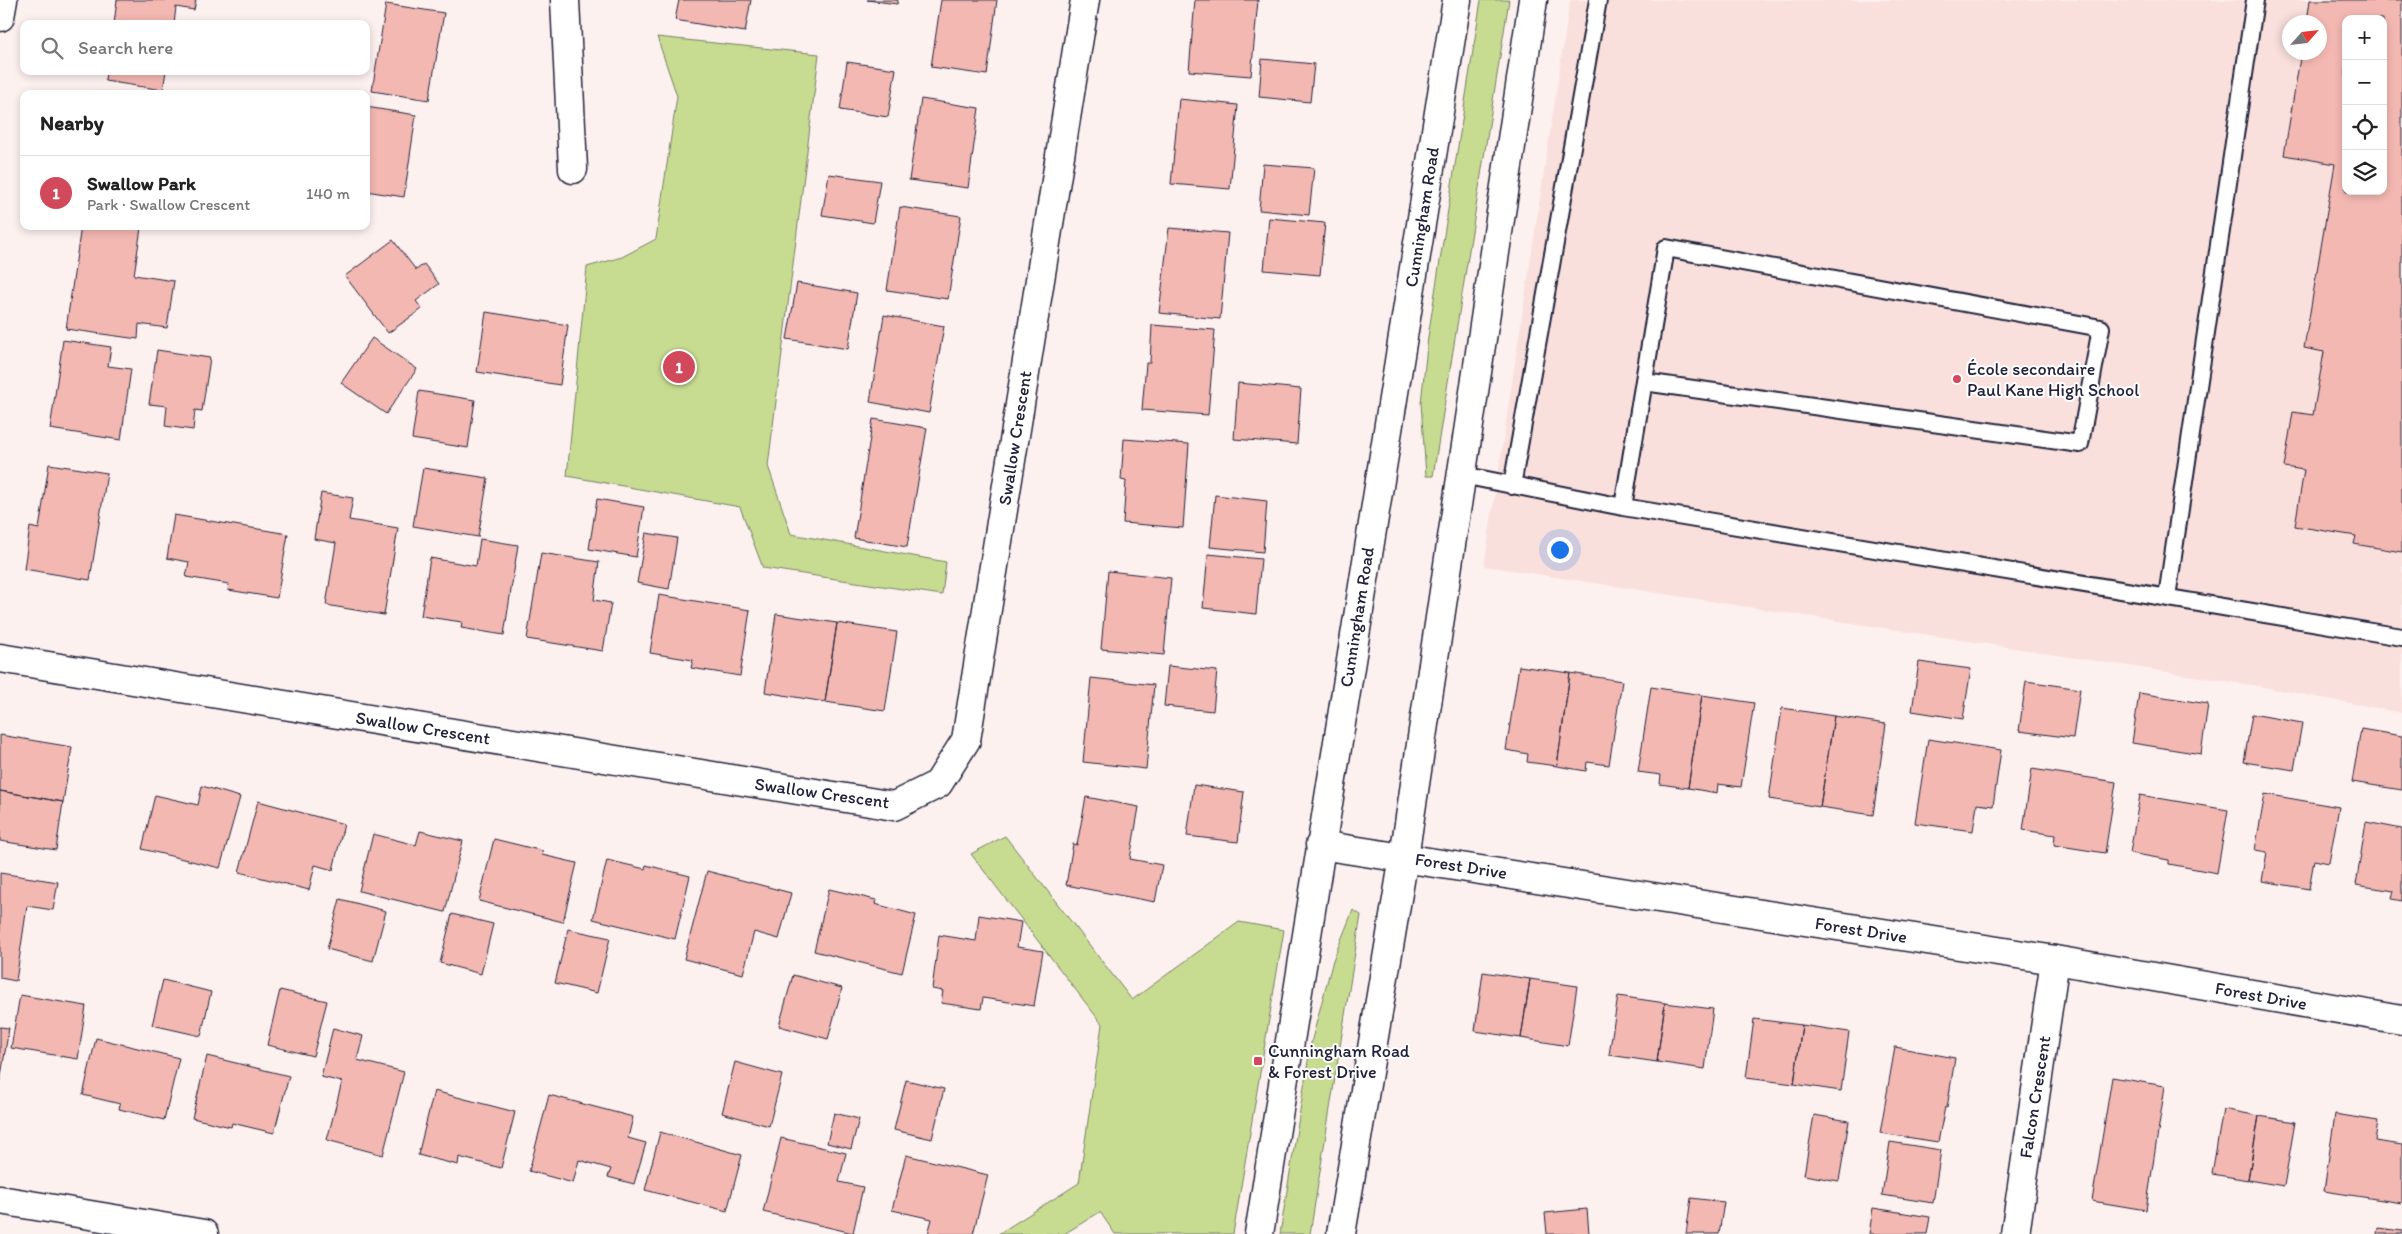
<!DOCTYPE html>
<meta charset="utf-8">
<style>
:root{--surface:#fff;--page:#f2f2f2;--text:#222;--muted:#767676;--line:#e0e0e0;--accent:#d1495b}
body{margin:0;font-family:Itim,sans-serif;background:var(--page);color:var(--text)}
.controls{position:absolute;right:15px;top:15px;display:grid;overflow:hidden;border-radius:10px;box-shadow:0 2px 8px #0003}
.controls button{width:45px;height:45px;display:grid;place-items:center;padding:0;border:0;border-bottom:1px solid var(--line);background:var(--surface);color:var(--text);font:25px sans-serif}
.compass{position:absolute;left:2282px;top:15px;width:45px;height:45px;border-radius:50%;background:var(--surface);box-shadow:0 2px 8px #0003;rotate:63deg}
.you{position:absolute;left:1559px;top:549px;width:18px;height:18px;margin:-12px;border:4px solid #fff;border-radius:50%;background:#1a73e8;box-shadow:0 0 0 8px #1a73e833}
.badge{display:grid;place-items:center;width:32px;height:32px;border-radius:50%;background:var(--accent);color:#fff;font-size:16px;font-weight:700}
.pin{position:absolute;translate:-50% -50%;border:2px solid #fff;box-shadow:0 1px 5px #0006}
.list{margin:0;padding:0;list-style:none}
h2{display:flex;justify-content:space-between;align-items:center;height:65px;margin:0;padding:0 20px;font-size:21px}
h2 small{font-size:16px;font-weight:400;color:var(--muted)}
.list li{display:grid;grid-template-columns:32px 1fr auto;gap:15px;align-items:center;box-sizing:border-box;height:75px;padding:0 20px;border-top:1px solid var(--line)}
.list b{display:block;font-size:19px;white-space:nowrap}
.list p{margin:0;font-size:16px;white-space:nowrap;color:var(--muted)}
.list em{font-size:16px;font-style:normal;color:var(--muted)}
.icon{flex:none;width:28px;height:28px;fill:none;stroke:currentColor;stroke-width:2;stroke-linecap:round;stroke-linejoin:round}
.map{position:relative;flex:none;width:2402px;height:1234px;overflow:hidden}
.search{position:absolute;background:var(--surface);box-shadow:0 2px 8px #0003;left:20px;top:20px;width:350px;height:55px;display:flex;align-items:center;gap:12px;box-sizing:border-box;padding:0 18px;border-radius:10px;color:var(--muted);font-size:19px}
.panel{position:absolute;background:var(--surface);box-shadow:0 2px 8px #0003;left:20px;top:90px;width:350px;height:140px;border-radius:10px}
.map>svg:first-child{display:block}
.built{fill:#fae0dd;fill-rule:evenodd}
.green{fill:#c8dc91;stroke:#757f66}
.building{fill:#f4b8b2;stroke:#22223b;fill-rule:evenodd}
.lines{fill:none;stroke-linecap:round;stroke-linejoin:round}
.lane-casing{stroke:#22223b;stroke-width:20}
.street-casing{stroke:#22223b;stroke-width:31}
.secondary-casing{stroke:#22223b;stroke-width:31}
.lane{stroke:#fff;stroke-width:16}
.street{stroke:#fff;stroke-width:28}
.secondary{stroke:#fff;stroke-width:28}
.poi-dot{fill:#d1495b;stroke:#fff;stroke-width:2}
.labels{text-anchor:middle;stroke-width:4;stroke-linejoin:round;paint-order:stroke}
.street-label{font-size:18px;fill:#22223b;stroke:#fff}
.poi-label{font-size:18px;fill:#22223b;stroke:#fff;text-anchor:start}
</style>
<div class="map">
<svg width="2402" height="1234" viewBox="0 0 2402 1234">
<rect width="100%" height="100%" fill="#fdf1f0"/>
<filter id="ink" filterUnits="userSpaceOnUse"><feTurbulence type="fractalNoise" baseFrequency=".02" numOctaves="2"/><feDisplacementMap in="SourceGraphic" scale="10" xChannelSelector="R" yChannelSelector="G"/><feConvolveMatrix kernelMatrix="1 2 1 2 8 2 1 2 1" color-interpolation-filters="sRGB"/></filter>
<g filter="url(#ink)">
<path class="built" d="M1570,0H2402V713L2257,686L1484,566ZM2346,19H2383V191H2346ZM2290,22H2320V52H2290Z"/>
<path class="green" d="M1481,0H1509L1433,476H1426L1421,403L1428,337Z
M657,37L819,54L768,466L791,534L946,562L942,595L763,568L740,507L567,476L587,267L622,257L656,239L677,96Z
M1005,836L1132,1000L1239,922L1284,930L1233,1234H1115L1100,1212L1064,1234H998L1079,1183L1102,1024L971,854Z
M1353,910L1361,915L1310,1234H1280L1311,1043L1333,960Z"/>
<path class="building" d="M117,0H196L194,10L176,7L174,24H114Z
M679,0H751L745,32L675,20Z
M867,0H898L897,4Z
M941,0H997L987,75L931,67Z
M1195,0H1258L1251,76L1189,71Z
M2310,0H2402V552L2354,544L2356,536L2295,526L2304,470L2284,467L2293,412L2313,415L2324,352L2304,348L2335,164L2284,155L2301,52H2320V22H2307ZM2346,19H2383V191H2346Z
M386,4L444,13L429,100L372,91Z
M1262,59L1314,64L1310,102L1259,97Z
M847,62L896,69L888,117L840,110Z
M106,71H166L163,90L105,81Z
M921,99L979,108L968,188L909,180Z
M1179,99L1238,105L1230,189L1171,184Z
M366,107L416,115L404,197L366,191Z
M1263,164L1314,168L1309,215L1259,210Z
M829,174L880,181L873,223L822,215Z
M900,207L961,216L948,299L887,290Z
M1269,218L1325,223L1320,275L1264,270Z
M81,226L141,228L134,275L174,281L167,328L139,324L138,339L66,329Z
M1169,228L1228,233L1220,319L1159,313Z
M393,240L416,270L424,264L439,284L416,301L422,309L388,333L345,276Z
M797,283L857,293L848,349L787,339Z
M486,312L568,325L560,385L477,372Z
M884,315L944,326L929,413L870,402Z
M1152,325L1215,330L1208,415L1142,410L1146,363H1150Z
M372,338L417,369L386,414L341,383Z
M63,340L111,347L108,366L131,369L121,440L50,429Z
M157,350L210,358L202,411L195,410L193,430L165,426L167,406L149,404Z
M1238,383L1301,389L1297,444L1234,439Z
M419,391L475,400L468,448L412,439Z
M873,419L927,428L907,547L854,538Z
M1124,439L1189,444L1183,528L1123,523L1126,481L1121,480Z
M49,464L107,473L90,580L24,569L30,527L39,529Z
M423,468L488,478L478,537L413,526Z
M321,493L353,498L349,520L398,528L384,615L326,605L336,543L314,539Z
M1215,495L1267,501L1263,552L1210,547Z
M597,499L644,507L636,557L589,549Z
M174,515L288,534L277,598L228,590L229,584L186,577L189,562L167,558Z
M646,533L677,538L669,589L637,583Z
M480,539L518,545L504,635L461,628L462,622L421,616L430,558L476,566Z
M541,553L599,562L594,600L611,603L603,651L527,639Z
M1208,554L1261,559L1256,614L1203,608Z
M1108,571L1171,578L1164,655L1101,649Z
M659,595L750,610L740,676L691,668L693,660L650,653Z
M776,614L837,623L825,702L765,692Z
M837,623L897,632L885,711L825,702Z
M1919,662L1971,669L1963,719L1912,711Z
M1168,666L1217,671L1213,711L1164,706Z
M1519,666L1570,673L1557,766L1527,762L1528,754L1506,750Z
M1570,673L1622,681L1609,765L1587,762L1586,771L1557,766Z
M1091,678L1154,685L1146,769L1083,762Z
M2026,681L2080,689L2073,738L2019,731Z
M1651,687L1702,695L1688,788L1660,784L1661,775L1638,772Z
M2139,693L2208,704L2201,754L2132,743Z
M1702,695L1754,703L1741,787L1718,784L1717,793L1688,788Z
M1782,708L1834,716L1820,807L1769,799Z
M2252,714L2302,723L2294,770L2244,762Z
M1834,716L1886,724L1873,815L1820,807Z
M2361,729L2402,736V790L2352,782Z
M0,735L72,747L63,802L0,791Z
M1928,739L2001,750L1993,806L1977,804L1973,831L1915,823Z
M2032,769L2116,782L2105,853L2054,845L2055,835L2023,830Z
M1194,785L1244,792L1238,842L1187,836Z
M202,786L240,797L220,868L142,849L155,795L198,805Z
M0,791L63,802L56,850L0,841Z
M2265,794L2339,807L2329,863L2314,860L2309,889L2262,881L2267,852L2255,850Z
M2140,795L2228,810L2217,873L2169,864V860L2130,853Z
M1086,797L1139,807L1130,859L1162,865L1155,902L1066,885L1073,844L1077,845Z
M258,801L344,824L333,870L315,865L309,890L239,872Z
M2366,822L2402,829V901L2392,899L2394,891L2356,885Z
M420,831L463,841L445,912L359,891L373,834L416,845Z
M494,839L543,851L542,855L577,863L563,922L479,901Z
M607,860L645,869L646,865L690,876L675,939L593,919Z
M707,871L791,893L779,939L754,932L743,974L684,959Z
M0,873L58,882L53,910L27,906L16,981L0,978Z
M829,889L876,900L875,904L916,915L902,973L814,951Z
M340,899L386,911L373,961L327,949Z
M452,914L493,924L481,974L440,963Z
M979,915L1021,922L1017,947L1043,951L1034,1006L983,998L981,1009L941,1003L943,991L932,989L939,935L976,941Z
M568,929L610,938L597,993L555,983Z
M1483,972L1530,979L1521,1038L1475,1031Z
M793,975L842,988L828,1039L779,1026Z
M1530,979L1577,986L1568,1046L1521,1038Z
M163,980L211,992L201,1036L152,1025Z
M280,990L327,1001L313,1056L267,1045Z
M20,995L86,1006L78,1059L11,1048Z
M1618,996L1665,1003L1657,1062L1609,1055Z
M1665,1003L1713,1009L1705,1069L1657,1062Z
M1754,1019L1802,1025L1794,1084L1746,1078Z
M1802,1025L1849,1032L1841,1091L1794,1084Z
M0,1027L9,1028L0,1082Z
M333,1028L363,1036L357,1060L404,1072L383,1155L327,1140L342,1082L321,1077Z
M96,1038L179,1058L164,1120L119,1109L120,1104L83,1095Z
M1895,1047L1955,1058L1947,1108L1945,1107L1938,1142L1880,1133Z
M207,1056L289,1076L274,1133L232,1123L231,1127L192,1118Z
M735,1062L782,1075L769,1126L722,1113Z
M2112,1077L2165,1086L2146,1210L2092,1201Z
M906,1080L944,1089L932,1139L894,1130Z
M434,1091L515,1112L501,1168L459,1157L458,1165L418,1155Z
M549,1095L633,1117L628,1138L646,1143L634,1184L608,1177L611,1169L579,1160L573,1183L529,1171Z
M2223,1109L2259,1116L2248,1180L2212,1174Z
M834,1113L859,1119L851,1149L827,1143Z
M2335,1114L2378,1121L2375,1141L2402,1145V1203L2324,1191Z
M1814,1115L1849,1121L1839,1181L1804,1175Z
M2259,1116L2295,1122L2284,1186L2248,1180Z
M660,1132L742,1155L727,1211L645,1190Z
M781,1138L846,1153L839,1182L863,1187L853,1233L763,1212Z
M1890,1142L1941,1150L1933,1203L1882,1195Z
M906,1155L988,1175L973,1234H928L932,1219L892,1210Z
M1691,1198L1724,1202L1719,1234H1686Z
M1873,1208L1930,1217L1927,1234H1869Z
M1587,1209L1589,1234H1547L1545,1213Z
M2378,1228L2402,1231V1234H2377Z"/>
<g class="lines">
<defs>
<path id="lane" d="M1462,475L1623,507L2402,637
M1512,486L1598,0
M1623,507L1666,248L2101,328L2080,444L1644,382
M2167,597L2255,0"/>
<path id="street" d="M565,0L573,169
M0,658L894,806L938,784L966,740L1085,0
M0,1200L204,1234
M2015,1234L2055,960"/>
<path id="secondary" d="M0,17L3,0
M1320,845L2055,960L2402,1020
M1259,1234L1457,0
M1341,1234L1404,857L1533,0"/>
</defs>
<use href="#lane" class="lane-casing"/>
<use href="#street" class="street-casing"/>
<use href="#secondary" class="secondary-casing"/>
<use href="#lane" class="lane"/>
<use href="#street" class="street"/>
<use href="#secondary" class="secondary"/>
</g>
</g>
<g class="poi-dot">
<circle cx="1957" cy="379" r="5"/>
<rect x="1253" y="1056" width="10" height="10" rx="2.5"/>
</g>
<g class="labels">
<g class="street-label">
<text transform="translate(1422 217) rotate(-81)" y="6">Cunningham Road</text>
<text transform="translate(1015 438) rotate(-81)" y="6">Swallow Crescent</text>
<text transform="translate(1357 617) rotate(-81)" y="6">Cunningham Road</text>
<text transform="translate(423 728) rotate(9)" y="6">Swallow Crescent</text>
<text transform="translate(822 793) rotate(8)" y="6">Swallow Crescent</text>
<text transform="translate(1461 866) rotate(9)" y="6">Forest Drive</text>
<text transform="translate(1861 930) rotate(9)" y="6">Forest Drive</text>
<text transform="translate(2261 996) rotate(10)" y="6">Forest Drive</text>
<text transform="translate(2035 1097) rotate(-81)" y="6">Falcon Crescent</text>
</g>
<g class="poi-label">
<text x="1967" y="375">École secondaire<tspan x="1967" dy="21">Paul Kane High School</tspan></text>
<text x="1268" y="1057">Cunningham Road<tspan x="1268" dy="21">&amp; Forest Drive</tspan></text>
</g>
</g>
</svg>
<div class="controls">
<button>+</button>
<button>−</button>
<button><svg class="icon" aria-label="locate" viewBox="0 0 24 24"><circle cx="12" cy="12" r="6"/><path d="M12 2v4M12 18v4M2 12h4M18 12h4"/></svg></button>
<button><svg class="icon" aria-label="layers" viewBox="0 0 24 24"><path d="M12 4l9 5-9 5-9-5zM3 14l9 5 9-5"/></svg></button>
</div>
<svg class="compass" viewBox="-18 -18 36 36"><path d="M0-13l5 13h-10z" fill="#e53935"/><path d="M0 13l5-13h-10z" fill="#767676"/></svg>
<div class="you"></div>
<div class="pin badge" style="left:679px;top:367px">1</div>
<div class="search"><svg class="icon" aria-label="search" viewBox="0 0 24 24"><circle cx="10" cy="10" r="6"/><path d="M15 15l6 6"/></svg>Search here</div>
<section class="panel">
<h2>Nearby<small></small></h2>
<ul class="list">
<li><span class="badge">1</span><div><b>Swallow Park</b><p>Park · Swallow Crescent</p></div><em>140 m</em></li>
</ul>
</section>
</div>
